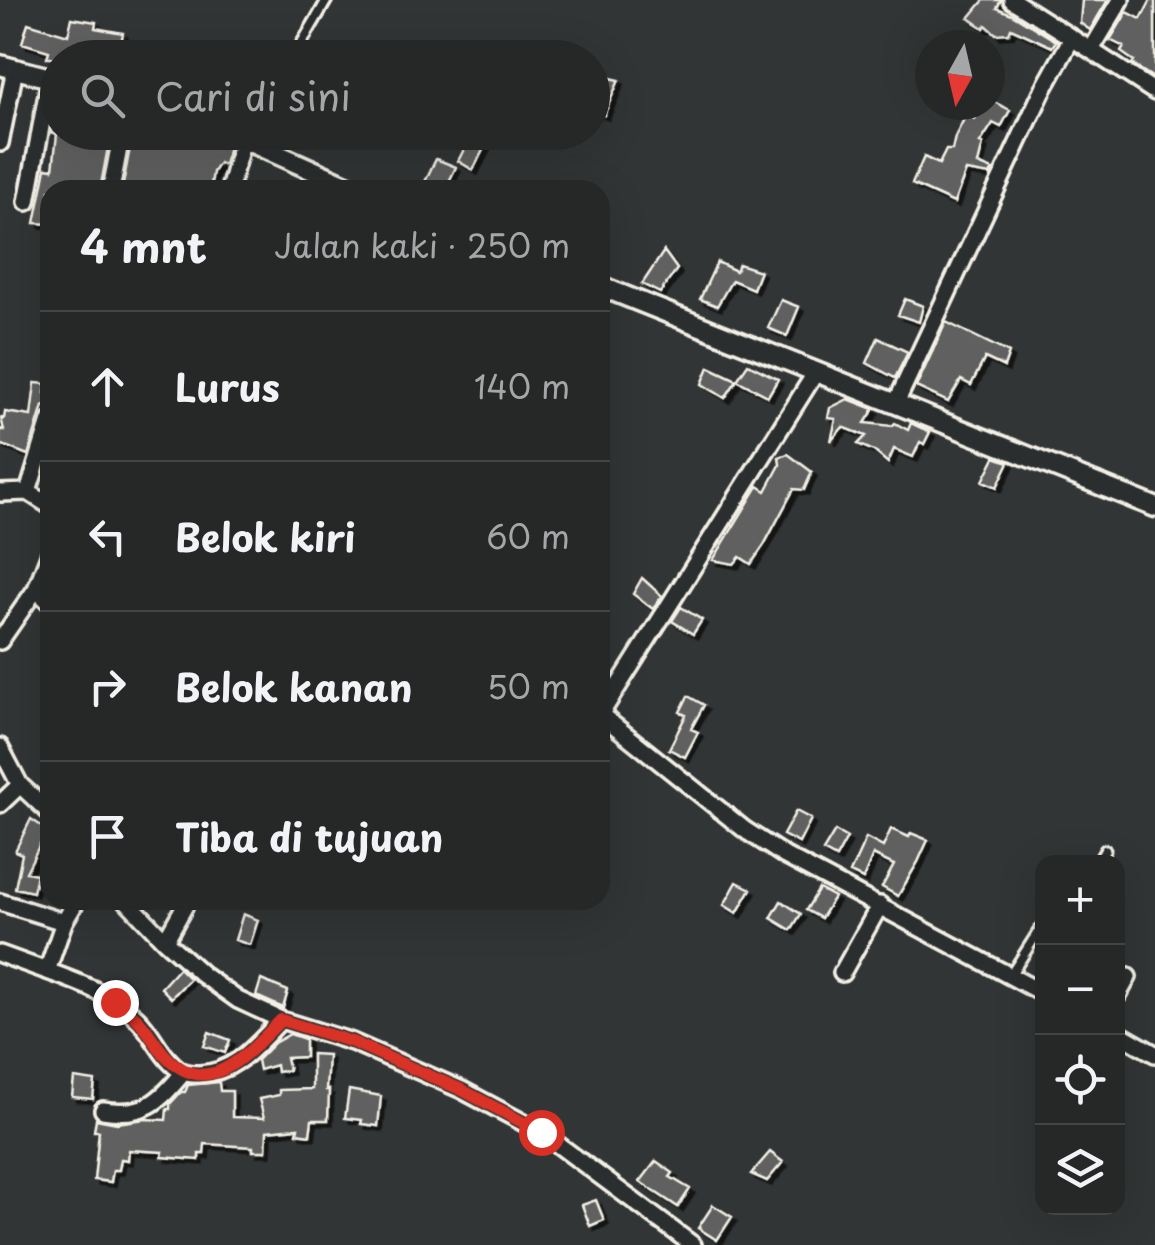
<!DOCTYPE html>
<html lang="id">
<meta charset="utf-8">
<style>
:root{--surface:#262828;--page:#2e3030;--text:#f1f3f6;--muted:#a4a6a8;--line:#424445}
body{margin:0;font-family:"Playpen Sans",sans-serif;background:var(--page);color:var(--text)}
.controls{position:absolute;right:30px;bottom:30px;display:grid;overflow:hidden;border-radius:20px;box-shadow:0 10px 40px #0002}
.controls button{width:90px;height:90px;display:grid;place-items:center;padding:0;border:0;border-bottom:2px solid var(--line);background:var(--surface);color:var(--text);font:50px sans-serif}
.compass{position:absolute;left:915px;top:30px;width:90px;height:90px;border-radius:50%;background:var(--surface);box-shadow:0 10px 40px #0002;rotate:188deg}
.stop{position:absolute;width:30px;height:30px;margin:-22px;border:8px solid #d93025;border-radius:50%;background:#fff}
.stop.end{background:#d93025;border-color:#fff;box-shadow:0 2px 10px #0008}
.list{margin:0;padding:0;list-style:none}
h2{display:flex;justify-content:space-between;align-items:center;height:130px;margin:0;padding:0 40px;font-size:42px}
h2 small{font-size:32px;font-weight:400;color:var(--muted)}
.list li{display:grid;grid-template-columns:65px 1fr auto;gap:30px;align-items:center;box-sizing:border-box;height:150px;padding:0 40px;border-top:2px solid var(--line)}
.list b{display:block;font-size:38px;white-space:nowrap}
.list em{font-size:32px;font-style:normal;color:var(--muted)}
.icon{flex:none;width:55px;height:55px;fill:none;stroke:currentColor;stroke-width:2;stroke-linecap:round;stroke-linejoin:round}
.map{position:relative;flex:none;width:1155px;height:1245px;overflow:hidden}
.search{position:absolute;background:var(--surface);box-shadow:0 10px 40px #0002;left:40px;top:40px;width:570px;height:110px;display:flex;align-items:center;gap:25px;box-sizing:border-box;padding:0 35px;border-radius:55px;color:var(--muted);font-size:38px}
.panel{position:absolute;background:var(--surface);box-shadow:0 10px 40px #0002;left:40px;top:180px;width:570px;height:730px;border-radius:30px}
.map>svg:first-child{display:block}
.building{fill:#5f605f;stroke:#f4f1e8;stroke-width:2.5;filter:url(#shadow)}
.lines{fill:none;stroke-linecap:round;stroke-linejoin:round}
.service-casing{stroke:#f4f1e8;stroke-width:15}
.minor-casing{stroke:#f4f1e8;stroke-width:22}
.tertiary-casing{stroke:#f4f1e8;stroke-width:25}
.service{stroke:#2a2d2e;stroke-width:8}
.minor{stroke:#2a2d2e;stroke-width:15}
.tertiary{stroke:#2a2d2e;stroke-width:18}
.route{stroke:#d93025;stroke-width:12}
</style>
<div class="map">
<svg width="1155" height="1245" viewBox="0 0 1155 1245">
<defs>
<filter id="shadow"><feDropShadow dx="4.5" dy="4.5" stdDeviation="0" flood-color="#0009"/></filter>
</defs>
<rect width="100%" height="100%" fill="#323535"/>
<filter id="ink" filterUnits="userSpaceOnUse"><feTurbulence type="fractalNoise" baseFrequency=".01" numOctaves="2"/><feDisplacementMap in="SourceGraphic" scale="20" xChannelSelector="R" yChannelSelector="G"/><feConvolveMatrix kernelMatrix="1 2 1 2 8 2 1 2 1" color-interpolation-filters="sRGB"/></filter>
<g filter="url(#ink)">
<path class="building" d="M984,0H1001L997,8L1012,14L1056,41L1052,47L1011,28L1009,33L996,34L986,25L984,28L969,18Z
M1082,0H1108L1090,30L1080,23Z
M1151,0H1155V79L1132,64L1134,61L1121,52L1124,47L1110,40L1127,12L1141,19Z
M72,18L96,22L95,28L123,33L119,53L84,43L82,55L63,52L62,58H47L49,51L22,43L28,23L68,35Z
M597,75L619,80L604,115L592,110V85Z
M990,100L1010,110L1001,127L993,123L980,143L983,144L978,164L993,170L990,175L966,171L954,203L912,184L924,157L939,164L946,150H952L955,137L966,115L975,119L981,105H990Z
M55,113L58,114V133L87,132L85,139L109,142L100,190H50V224L35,223L46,168L53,169L57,134L51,132Z
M133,132H197V136L212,138L218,143L229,147L224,165L219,163L213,172L210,190H122Z
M473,132H492L473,170L458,161Z
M436,159L456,167L445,190H421Z
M664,251L677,269L660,293L642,284Z
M717,262L736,271L739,264L760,271L753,289L732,280L717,306L700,299Z
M905,299L923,306L919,322L898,315Z
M781,300L799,307L787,336L768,328Z
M946,322L1009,353L1004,367L985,358L971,385L961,380L948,402L916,387Z
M878,338L908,352L895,378L867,363Z
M748,364L778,379L768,396L737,380Z
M709,367L737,380L725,398L702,384Z
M35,383L46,384L45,393L50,395V407L43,406L28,455L0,444V429L4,430L1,418L4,419L5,412L31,416Z
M848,399L874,409L865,423L892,426L895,423L908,430L911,423L930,432L924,444L920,442L913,457L894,449L888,463L874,451L858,444L866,436L843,427L831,441L836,419L828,418L830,408Z
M788,454L812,472L804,490L794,489L764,545L751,564L740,557L734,564L713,560L758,486L766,491L780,465L779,457Z
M995,457L1009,462L997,487L983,481Z
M642,578L662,596L653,609L633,594Z
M681,607L702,620L693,634L672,621Z
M688,696L704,705L691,729L698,732L685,757L669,749L686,715L680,712Z
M796,811L811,819L799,843L783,835Z
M31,819L47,830L26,872L37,874L33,892L15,888L22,854L15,851Z
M891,829L909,837L911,833L928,840L918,862L898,896L882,887L894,865L873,855L863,879L850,873L866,838L883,847Z
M835,831L847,838L836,858L823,851Z
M737,882L751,889L737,913L724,905Z
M819,889L834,897L821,918L806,910Z
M781,901L801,914L791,930L771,918Z
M243,914L258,920L250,945L235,940Z
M179,968L190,979L171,998L161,988Z
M261,980L288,991L283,1008L256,996Z
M209,1032L230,1040L225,1053L204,1046Z
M290,1034L305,1039V1057L286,1058L289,1070L277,1072L276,1065L259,1070L257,1060L274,1043Z
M312,1054L328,1055L326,1090H329L328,1120H312L310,1135L297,1133L298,1128L267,1131L266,1151H253V1147L205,1144L204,1154H199V1160L162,1157L163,1152L129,1150L128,1160L121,1159L119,1170H113L111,1182L94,1180L99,1131H94L96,1119L117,1123L145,1119L166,1120L167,1109H170V1104L181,1092H185L188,1085L219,1082L220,1091H232V1117L264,1118L259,1099L279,1095V1090L312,1089Z
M74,1078L95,1081L93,1099L72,1097Z
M349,1090L381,1096L378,1126L361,1124L362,1120L345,1118Z
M770,1152L783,1162L767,1181L751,1174Z
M656,1161L673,1173L670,1177L690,1189L678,1207L640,1182Z
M596,1200L604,1220L590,1226L582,1205Z
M713,1205L732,1217L717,1240L698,1228Z"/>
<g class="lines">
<defs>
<path id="service" d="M293,58L327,0
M1098,862L1105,850
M1010,976L1042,926"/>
<path id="minor" d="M1072,38L1155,92
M1091,50L1121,0
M0,143L15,69
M111,190L122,132
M229,190L243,139
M27,202L50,78
M896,403L1042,92L1072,38L1012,0
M50,421L28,492L50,506
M0,493L28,492
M36,589L50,603
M0,641L36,589L50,553
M600,714L745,830L785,856L1042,993
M600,715L816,372
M0,747L20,785L50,813
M0,804L20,785
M126,900L165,941L203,975L238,1000L281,1020L352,1042L462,1090L541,1132L693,1245
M0,902L64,922
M165,941L188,900
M0,954L47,971L64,922L77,900
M47,971C78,982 113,995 137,1018C154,1034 162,1060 183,1072C188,1074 194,1074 199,1074C236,1073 257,1044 281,1020
M842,973L880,905
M1118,995L1128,977
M1118,1033L1155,1054
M103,1110C144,1117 159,1102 184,1072"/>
<path id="tertiary" d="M0,65L58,80
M223,132L243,139L357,190
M600,286L1155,507"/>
</defs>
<use href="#service" class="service-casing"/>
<use href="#minor" class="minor-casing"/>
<use href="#tertiary" class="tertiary-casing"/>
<use href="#service" class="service"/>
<use href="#minor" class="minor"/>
<use href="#tertiary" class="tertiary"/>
</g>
</g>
<g class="lines" filter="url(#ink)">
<path class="route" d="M115,1002C124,1008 133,1014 140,1022C149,1032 155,1044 164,1054C208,1103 248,1053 281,1020L352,1042L462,1090L541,1132"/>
</g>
</svg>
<div class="controls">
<button>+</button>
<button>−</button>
<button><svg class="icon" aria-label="locate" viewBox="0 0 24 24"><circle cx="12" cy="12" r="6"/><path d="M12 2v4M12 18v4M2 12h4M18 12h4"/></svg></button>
<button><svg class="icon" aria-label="layers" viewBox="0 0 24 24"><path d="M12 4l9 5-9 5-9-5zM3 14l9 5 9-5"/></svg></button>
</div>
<svg class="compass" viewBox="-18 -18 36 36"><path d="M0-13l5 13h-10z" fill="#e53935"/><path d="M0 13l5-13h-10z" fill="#a4a6a8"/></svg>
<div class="stop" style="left:541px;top:1132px"></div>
<div class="stop end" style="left:115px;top:1002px"></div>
<div class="search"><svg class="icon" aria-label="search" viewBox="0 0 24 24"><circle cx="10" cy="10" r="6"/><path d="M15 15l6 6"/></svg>Cari di sini</div>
<section class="panel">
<h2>4 mnt<small>Jalan kaki · 250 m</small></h2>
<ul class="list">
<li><svg class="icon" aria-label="ahead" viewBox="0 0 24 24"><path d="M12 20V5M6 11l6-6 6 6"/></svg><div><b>Lurus</b></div><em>140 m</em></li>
<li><svg class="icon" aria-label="left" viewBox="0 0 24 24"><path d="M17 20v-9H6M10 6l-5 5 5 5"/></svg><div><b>Belok kiri</b></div><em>60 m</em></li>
<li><svg class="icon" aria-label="right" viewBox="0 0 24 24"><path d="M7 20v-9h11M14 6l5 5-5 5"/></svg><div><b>Belok kanan</b></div><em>50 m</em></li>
<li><svg class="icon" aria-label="arrive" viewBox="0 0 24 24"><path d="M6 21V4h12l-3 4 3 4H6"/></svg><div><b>Tiba di tujuan</b></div></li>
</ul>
</section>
</div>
